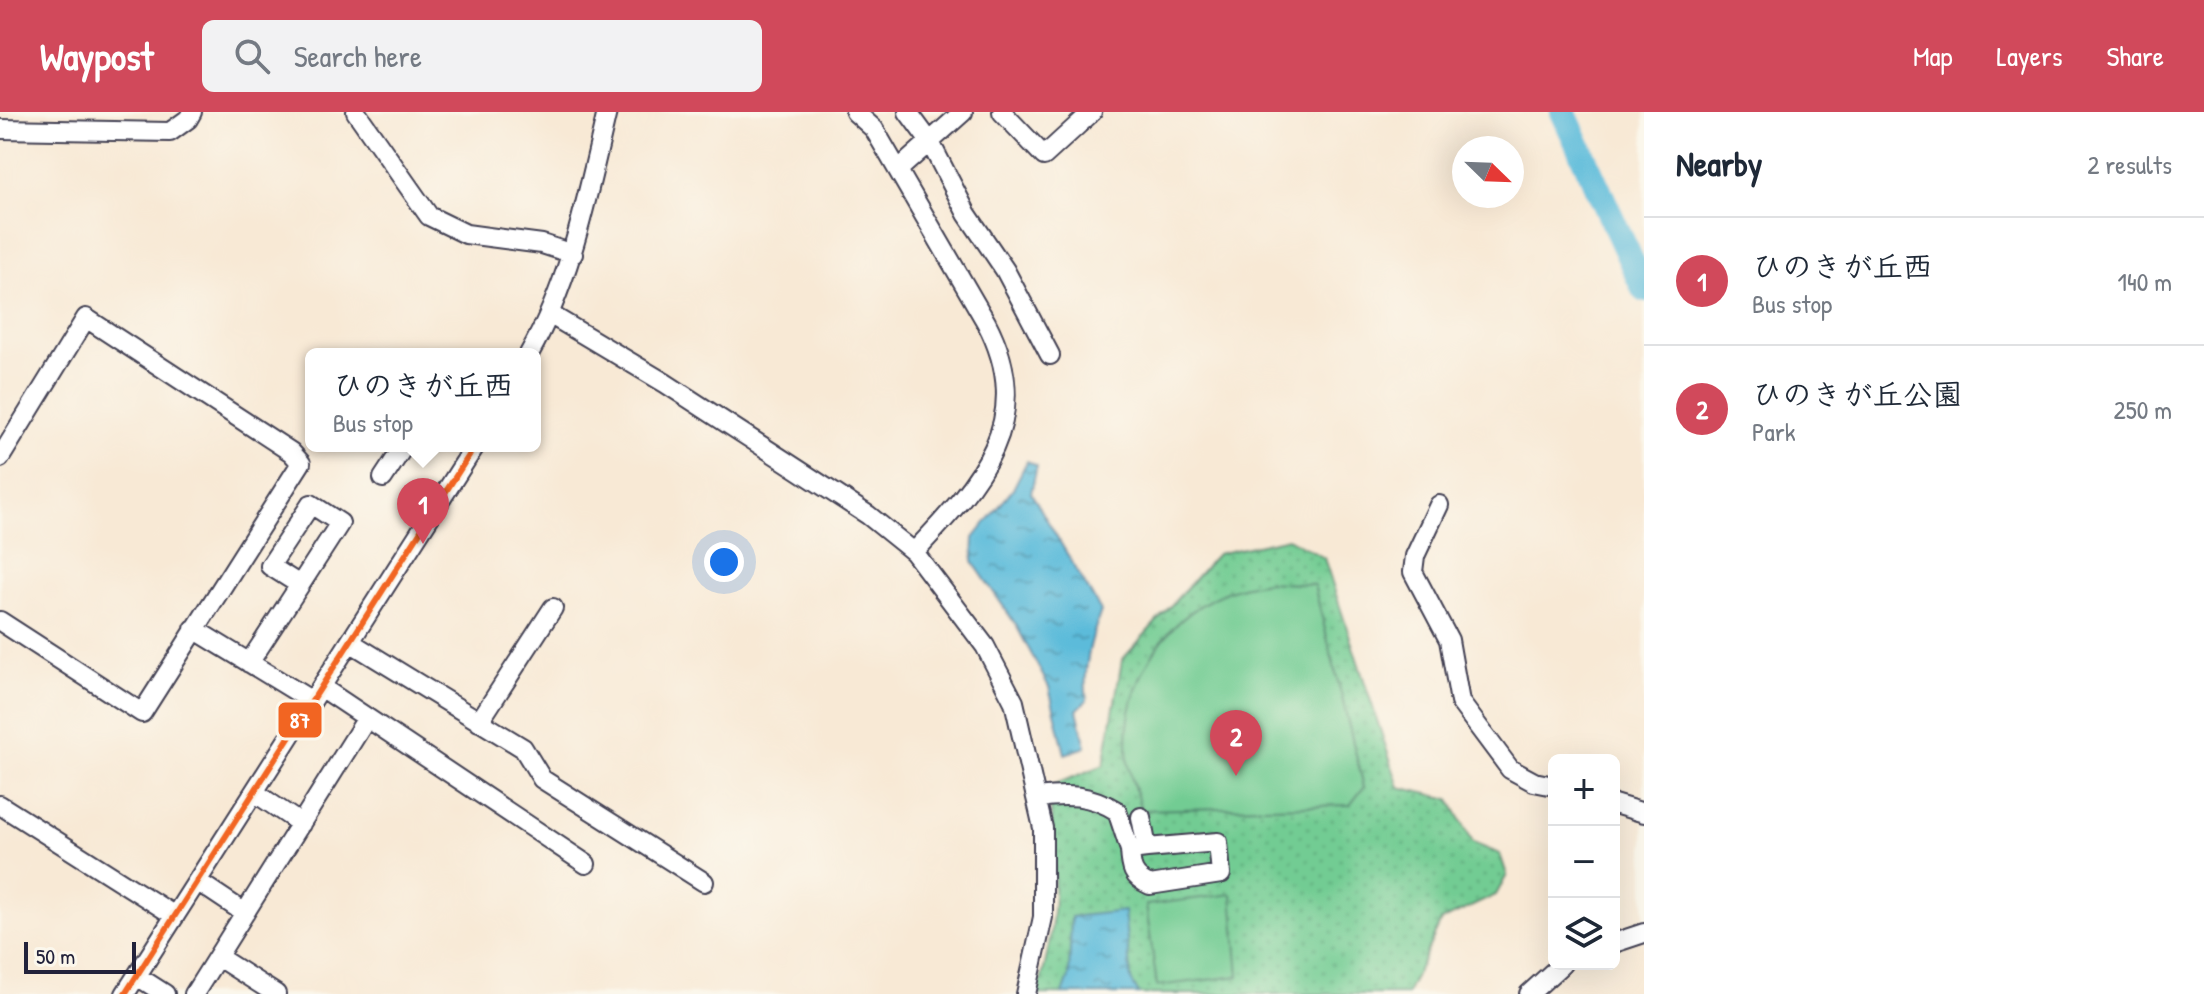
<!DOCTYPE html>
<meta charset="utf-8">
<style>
:root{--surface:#fff;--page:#f2f2f3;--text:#1f2937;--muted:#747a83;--line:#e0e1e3;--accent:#d1495b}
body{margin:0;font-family:"Patrick Hand","Klee One",sans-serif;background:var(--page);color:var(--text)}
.controls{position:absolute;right:24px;bottom:24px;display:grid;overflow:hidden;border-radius:12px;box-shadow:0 8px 32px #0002}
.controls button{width:72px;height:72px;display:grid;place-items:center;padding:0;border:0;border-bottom:2px solid var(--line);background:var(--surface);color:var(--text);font:40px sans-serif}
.compass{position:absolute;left:1452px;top:24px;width:72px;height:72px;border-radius:50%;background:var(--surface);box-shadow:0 8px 32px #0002;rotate:113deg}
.scale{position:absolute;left:24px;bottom:20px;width:112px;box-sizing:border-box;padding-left:8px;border:4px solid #22223b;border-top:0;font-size:22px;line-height:28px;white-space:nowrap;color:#22223b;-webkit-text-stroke:6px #fbf7ec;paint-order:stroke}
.you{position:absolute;left:724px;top:450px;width:28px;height:28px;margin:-20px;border:6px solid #fff;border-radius:50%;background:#1a73e8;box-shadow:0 0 0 12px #1a73e833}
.badge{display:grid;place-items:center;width:52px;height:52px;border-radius:50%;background:var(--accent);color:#fff;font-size:26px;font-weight:700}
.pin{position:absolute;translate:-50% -66px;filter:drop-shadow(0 2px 4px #0008)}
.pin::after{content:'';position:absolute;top:42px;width:28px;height:24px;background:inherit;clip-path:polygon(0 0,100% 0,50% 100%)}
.popup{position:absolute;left:305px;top:236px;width:236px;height:104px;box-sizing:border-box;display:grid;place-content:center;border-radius:12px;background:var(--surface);filter:drop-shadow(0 2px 6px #0005);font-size:26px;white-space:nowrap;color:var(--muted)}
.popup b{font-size:30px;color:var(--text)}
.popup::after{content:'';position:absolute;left:50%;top:100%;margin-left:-16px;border:16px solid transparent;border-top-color:var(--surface)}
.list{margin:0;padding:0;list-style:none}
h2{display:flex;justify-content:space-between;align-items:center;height:104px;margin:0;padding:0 32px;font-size:34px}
h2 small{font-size:26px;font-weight:400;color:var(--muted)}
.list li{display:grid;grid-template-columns:52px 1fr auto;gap:24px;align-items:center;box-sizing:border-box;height:128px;padding:0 32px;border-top:2px solid var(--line)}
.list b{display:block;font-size:30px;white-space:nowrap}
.list p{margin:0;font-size:26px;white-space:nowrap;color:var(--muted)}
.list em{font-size:26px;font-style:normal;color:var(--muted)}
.icon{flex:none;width:44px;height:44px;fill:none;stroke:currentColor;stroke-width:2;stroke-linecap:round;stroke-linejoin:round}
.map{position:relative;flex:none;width:1644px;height:882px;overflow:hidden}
header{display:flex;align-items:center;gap:48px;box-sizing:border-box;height:112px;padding:0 40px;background:var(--accent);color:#fff}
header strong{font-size:38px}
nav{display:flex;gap:44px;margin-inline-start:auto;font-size:28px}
.search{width:560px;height:72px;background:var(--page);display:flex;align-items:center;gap:20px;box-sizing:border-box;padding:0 28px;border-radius:12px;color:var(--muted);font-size:30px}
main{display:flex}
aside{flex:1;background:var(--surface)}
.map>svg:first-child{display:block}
.grass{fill:url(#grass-dots);stroke:#4a7767;stroke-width:2}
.pitch{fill:#72cc93;stroke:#4a7767;stroke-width:2}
.water{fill:url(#water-ripples);stroke:#3f6e8a;stroke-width:2}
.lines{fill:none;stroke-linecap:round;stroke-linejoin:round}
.river{stroke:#5cbbda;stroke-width:26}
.minor-casing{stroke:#424052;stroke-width:22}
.minor{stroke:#fff;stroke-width:18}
.bus-1-casing{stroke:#fbf7ec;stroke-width:12}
.bus-1{stroke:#f26522;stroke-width:6}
.line-badge{stroke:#fbf7ec;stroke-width:3}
.badge-label{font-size:22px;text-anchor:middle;font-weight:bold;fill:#fff}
</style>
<header>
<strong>Waypost</strong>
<div class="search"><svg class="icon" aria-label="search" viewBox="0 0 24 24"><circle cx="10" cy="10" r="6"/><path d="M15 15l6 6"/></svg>Search here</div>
<nav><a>Map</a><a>Layers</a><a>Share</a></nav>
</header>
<main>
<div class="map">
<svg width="1644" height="882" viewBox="0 0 1644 882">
<defs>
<pattern id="grass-dots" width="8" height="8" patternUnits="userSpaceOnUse" patternTransform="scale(2)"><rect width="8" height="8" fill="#72cc93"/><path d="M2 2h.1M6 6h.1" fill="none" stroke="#62af80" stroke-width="1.8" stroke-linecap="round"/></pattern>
<pattern id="water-ripples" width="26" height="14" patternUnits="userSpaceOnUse" patternTransform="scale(2)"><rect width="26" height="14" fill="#5cbbda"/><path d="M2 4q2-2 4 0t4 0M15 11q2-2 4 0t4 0" fill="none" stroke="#4c98b2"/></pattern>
</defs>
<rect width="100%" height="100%" fill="#fbf7ec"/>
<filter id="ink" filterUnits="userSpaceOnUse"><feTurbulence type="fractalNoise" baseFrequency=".0125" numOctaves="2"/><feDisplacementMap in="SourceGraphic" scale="16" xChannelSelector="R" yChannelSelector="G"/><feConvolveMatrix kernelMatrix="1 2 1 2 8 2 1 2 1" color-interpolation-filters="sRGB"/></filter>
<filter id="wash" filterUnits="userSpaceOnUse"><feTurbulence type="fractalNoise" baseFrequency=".006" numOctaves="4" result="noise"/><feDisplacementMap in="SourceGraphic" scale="32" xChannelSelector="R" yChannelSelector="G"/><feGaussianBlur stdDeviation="1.8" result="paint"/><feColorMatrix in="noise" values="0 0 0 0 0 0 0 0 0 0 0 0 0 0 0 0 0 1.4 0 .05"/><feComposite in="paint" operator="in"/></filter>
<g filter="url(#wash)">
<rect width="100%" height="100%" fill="#f8e9d5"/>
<path class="grass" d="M1288,426L1324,446L1399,675L1450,687L1473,731L1500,742L1507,763L1496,783L1441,809L1407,882H1037C1059,814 1057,745 1048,675L1104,653L1122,548L1217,442Z"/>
<path class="pitch" d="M1266,470L1314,473L1364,675L1350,693L1141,698C1137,682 1130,666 1128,650C1121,579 1158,509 1224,481C1237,475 1252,473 1266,470Z
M1232,782L1239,864L1157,874L1146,793Z"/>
<path class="water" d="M1027,349L1037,354L1031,381L1101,499C1091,527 1082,557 1087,588L1077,598L1086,635L1065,642L1049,575L1016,513L973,450L974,426L1013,377Z
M1124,799L1131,868L1139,882H1063L1069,865L1071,805Z"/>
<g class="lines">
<path class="river" d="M1563,0L1644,177"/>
</g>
</g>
<g filter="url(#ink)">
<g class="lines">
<defs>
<path id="minor" d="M356,0L429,104L466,122L542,132L573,142
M855,0L874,17L986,210C1038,309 979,371 914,440
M908,0L930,30L967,102L1005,158L1050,243
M1002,0L1044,44L1092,0
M0,17L170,20L188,7L192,0
M898,58L963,0
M551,203L665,271L868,403L914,440L985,534L1014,590L1043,716V805L1026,882
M529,242C572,166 587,84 607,0
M0,346L86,206L291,340L301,351L142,601L0,509
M383,366L404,334
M1439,393L1415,444L1413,460L1449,528L1460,590L1510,657L1534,670L1554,674
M194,517L312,589
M350,530L523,636L542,667L704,770
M249,551L300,473L270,454L311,392L340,411L300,473
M321,575L586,752
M479,610L553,496
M254,680L301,712
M1036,686C1068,682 1089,682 1117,699L1130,738L1147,736L1141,705
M1614,692L1644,701
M0,693L175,804
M1130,738C1131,756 1132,765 1150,773L1221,762L1218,730L1147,736
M197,769L245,801
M1614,831L1644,821
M218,845L276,882
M137,864L165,882
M125,882L475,334
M194,882L367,606
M1529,882L1562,852"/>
</defs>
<use href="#minor" class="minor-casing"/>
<use href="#minor" class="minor"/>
<defs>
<path id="bus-1" d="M125,882L475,334"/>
</defs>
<use href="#bus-1" class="bus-1-casing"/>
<use href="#bus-1" class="bus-1"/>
</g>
</g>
<rect class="line-badge" x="277" y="589" width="46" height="38" rx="8" fill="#f26522"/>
<g class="badge-label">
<text x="300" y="616">87</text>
</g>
</svg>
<div class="controls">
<button>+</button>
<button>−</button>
<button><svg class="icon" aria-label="layers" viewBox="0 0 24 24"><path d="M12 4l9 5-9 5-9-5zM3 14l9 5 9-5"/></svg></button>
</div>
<svg class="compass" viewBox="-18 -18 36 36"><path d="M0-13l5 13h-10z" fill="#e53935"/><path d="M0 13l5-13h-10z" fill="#747a83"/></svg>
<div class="scale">50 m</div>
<div class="you"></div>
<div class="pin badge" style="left:423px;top:432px">1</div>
<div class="popup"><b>ひのきが丘西</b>Bus stop</div>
<div class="pin badge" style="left:1236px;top:664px">2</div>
</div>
<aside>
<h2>Nearby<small>2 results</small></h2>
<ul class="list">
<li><span class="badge">1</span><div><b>ひのきが丘西</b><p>Bus stop</p></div><em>140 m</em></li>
<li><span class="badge">2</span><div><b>ひのきが丘公園</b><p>Park</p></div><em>250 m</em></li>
</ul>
</aside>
</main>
